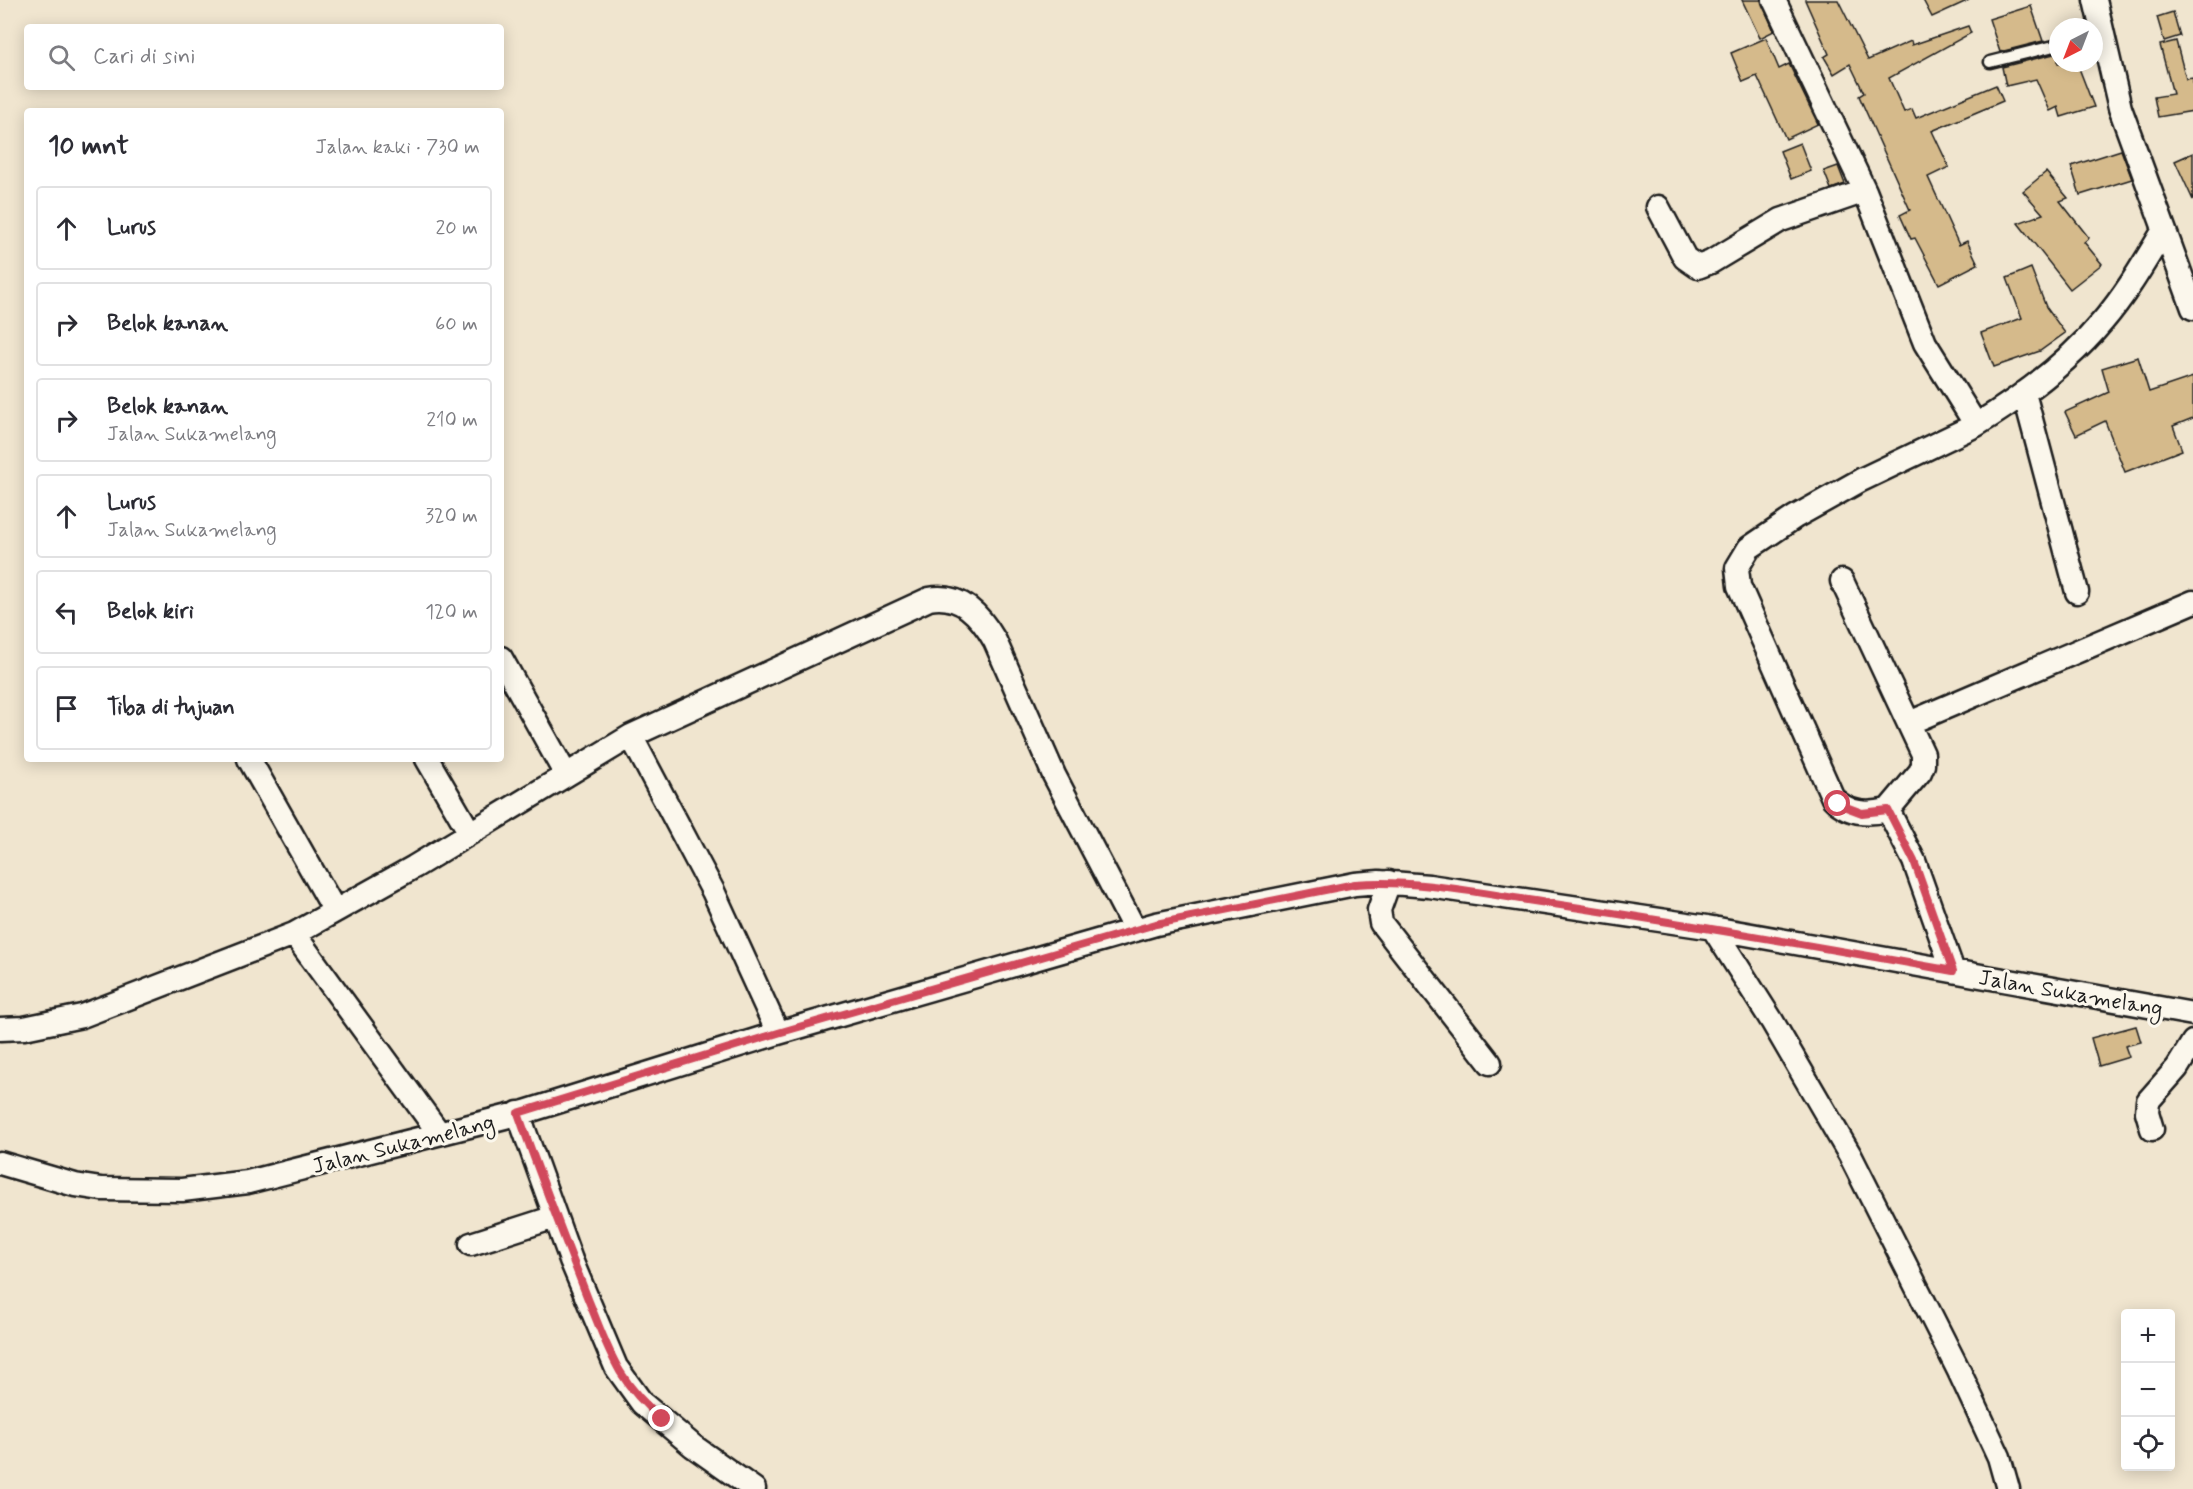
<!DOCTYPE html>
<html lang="id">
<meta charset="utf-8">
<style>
:root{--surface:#fff;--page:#f7f7f7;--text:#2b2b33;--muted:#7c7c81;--line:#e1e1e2}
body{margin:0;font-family:Mynerve,sans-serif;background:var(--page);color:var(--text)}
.controls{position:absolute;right:18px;bottom:18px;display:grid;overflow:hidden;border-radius:6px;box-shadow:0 3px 15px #0003}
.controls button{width:54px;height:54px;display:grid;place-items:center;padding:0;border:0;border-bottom:2px solid var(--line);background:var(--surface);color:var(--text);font:30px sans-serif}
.compass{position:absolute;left:2049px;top:18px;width:54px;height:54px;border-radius:50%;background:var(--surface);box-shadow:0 3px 15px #0003;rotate:222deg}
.stop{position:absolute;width:18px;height:18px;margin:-14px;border:4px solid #d1495b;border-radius:50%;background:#fff}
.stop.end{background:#d1495b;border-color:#fff;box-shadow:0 2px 6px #0008}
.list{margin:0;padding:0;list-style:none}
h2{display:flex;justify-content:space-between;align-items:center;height:78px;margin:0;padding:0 24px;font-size:26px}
h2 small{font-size:20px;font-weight:400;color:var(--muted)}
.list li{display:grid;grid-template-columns:39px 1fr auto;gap:18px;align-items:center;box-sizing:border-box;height:84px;margin:0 12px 12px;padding:0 12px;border:2px solid var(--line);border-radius:6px}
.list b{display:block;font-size:22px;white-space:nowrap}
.list p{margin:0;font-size:20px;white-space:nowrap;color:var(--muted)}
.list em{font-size:20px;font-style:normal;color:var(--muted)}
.icon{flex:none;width:33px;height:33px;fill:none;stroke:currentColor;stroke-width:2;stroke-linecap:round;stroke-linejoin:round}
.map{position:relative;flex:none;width:2193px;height:1489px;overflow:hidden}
.search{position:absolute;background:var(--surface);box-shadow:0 3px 15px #0003;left:24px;top:24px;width:480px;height:66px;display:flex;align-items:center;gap:15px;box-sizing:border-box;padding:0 21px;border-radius:6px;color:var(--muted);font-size:22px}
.panel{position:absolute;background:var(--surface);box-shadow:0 3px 15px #0003;left:24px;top:108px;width:480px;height:654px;border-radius:6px}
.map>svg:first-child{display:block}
.building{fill:#d5ba8b;stroke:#1c1c1c;stroke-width:1.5}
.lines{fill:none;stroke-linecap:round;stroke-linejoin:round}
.service-casing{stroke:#1c1c1c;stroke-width:15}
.minor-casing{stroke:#1c1c1c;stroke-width:27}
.service{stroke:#fbf7ec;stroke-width:10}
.minor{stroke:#fbf7ec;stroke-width:22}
.route{stroke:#d1495b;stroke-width:8}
.labels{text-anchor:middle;stroke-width:6;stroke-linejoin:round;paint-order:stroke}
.street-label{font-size:22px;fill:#1c1c1c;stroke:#fbf7ec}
</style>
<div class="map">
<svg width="2193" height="1489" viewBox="0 0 2193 1489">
<rect width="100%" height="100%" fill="#f0e5cf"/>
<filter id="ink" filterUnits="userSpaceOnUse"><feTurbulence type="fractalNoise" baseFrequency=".0167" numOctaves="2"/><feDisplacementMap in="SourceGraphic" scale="12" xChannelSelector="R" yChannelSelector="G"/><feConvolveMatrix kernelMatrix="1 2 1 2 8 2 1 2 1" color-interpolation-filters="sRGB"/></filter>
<g filter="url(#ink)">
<path class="building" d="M1742,0H1761L1774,31L1760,38Z
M1805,0H1838L1868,60L1911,41L1912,45L1968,26L1971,33L1889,78L1904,112L1912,109L1916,118L1996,85L2003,101L1932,131L1949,167L1928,177L1959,245L1967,241L1978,264L1939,284L1915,238L1911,239L1900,215L1910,210L1859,96L1864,93L1850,64L1834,74L1824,57L1829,54Z
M1923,0H1969L1932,17Z
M2031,6L2043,41L2000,52L1989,19Z
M2173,12L2180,36L2164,41L2157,17Z
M1766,38L1779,69L1789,64L1818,124L1786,139L1757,76L1743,82L1731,53Z
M2176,41L2186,79L2193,78V111L2158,117L2154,97L2173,94L2160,45Z
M2058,53V63H2077L2094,107L2061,117L2058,107L2050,111L2036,79L2006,86L2002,67Z
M1800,143L1811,171L1791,179L1780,151Z
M2121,150L2132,179L2080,195L2071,166Z
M2193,153V200L2175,161Z
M1838,166L1845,184L1831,189L1824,171Z
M2046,172L2068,198L2060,201L2089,238L2084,242L2102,264L2070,289L2018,223L2043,214L2023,191Z
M2031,268L2046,307L2065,333L2040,351L1994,367L1981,333L2022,318L2007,278Z
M2138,357L2149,392L2193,377V418L2173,426L2182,450L2125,472L2105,421L2076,435L2065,412L2109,392L2102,368Z
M2136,1026L2141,1042L2125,1046L2129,1057L2099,1066L2091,1038Z"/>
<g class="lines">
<defs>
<path id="service" d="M1990,62L2058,45"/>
<path id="minor" d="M1774,0L1865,191L1925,343L1976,425C2022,397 2068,363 2103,321C2127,293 2145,261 2164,230
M2095,0L2120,108L2193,308
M1658,207L1685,258L1698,267L1711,262L1781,220L1865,191
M2024,393L2077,592
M1842,581L1923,754V765L1920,772L1888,810
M501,658L566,775
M1909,723L2193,602
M631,736L713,891L778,1033
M249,759L335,911
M427,759L470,833
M1389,882L1379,910L1381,923L1490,1063
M1713,928L1772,1021L1850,1155L1959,1371L1999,1457L2008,1489
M294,934L439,1133
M1953,971L1914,861L1888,810C1867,815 1848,814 1833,798L1739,586L1737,568L1749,548L1795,517L1861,480L1976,425
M0,1029L24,1028L82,1016L294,934L414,867L631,736L929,599C961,593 980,615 995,641L1054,775L1135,930
M518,1113L571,1260L616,1367L642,1403L693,1446L754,1489
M2152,1129L2147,1112L2148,1101L2177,1068L2193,1042
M0,1163L75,1185L101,1189L182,1190L248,1182L525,1112L778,1033L1156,924L1355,884L1379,882L1429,886L1707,927L2193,1014
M471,1244L555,1217"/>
</defs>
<use href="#service" class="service-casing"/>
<use href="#minor" class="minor-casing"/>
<use href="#service" class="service"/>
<use href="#minor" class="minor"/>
</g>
</g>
<g class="lines" filter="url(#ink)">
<path class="route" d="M662,1419C617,1382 609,1350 588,1299C564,1237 540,1176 518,1113L778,1033L1156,924L1355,884C1421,879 1488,895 1554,904C1687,924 1820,947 1953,971L1914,861L1888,810L1862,813L1838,804"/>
</g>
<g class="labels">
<g class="street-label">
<text transform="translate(2071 992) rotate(10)" y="8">Jalan Sukamelang</text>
<text transform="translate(403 1143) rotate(-14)" y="8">Jalan Sukamelang</text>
</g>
</g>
</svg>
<div class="controls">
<button>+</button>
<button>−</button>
<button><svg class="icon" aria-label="locate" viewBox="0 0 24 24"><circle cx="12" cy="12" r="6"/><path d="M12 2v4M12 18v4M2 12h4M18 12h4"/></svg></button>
</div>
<svg class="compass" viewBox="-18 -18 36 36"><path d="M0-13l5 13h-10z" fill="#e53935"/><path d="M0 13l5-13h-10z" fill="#7c7c81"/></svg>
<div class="stop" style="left:1838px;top:804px"></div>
<div class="stop end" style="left:662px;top:1419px"></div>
<div class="search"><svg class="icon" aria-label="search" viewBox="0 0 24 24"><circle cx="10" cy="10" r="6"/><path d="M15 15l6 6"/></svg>Cari di sini</div>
<section class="panel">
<h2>10 mnt<small>Jalan kaki · 730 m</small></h2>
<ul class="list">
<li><svg class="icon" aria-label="ahead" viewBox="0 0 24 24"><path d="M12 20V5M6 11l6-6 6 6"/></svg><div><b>Lurus</b></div><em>20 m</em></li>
<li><svg class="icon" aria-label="right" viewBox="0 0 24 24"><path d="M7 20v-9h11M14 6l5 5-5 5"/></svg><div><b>Belok kanan</b></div><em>60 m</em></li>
<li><svg class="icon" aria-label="right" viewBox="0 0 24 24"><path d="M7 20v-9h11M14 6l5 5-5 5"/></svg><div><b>Belok kanan</b><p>Jalan Sukamelang</p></div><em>210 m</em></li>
<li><svg class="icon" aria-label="ahead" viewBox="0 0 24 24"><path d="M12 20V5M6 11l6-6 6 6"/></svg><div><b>Lurus</b><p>Jalan Sukamelang</p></div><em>320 m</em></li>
<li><svg class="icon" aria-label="left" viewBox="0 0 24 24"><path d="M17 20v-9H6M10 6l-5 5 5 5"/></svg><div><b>Belok kiri</b></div><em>120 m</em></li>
<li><svg class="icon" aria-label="arrive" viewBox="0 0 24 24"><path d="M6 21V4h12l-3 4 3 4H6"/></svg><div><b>Tiba di tujuan</b></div></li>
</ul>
</section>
</div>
